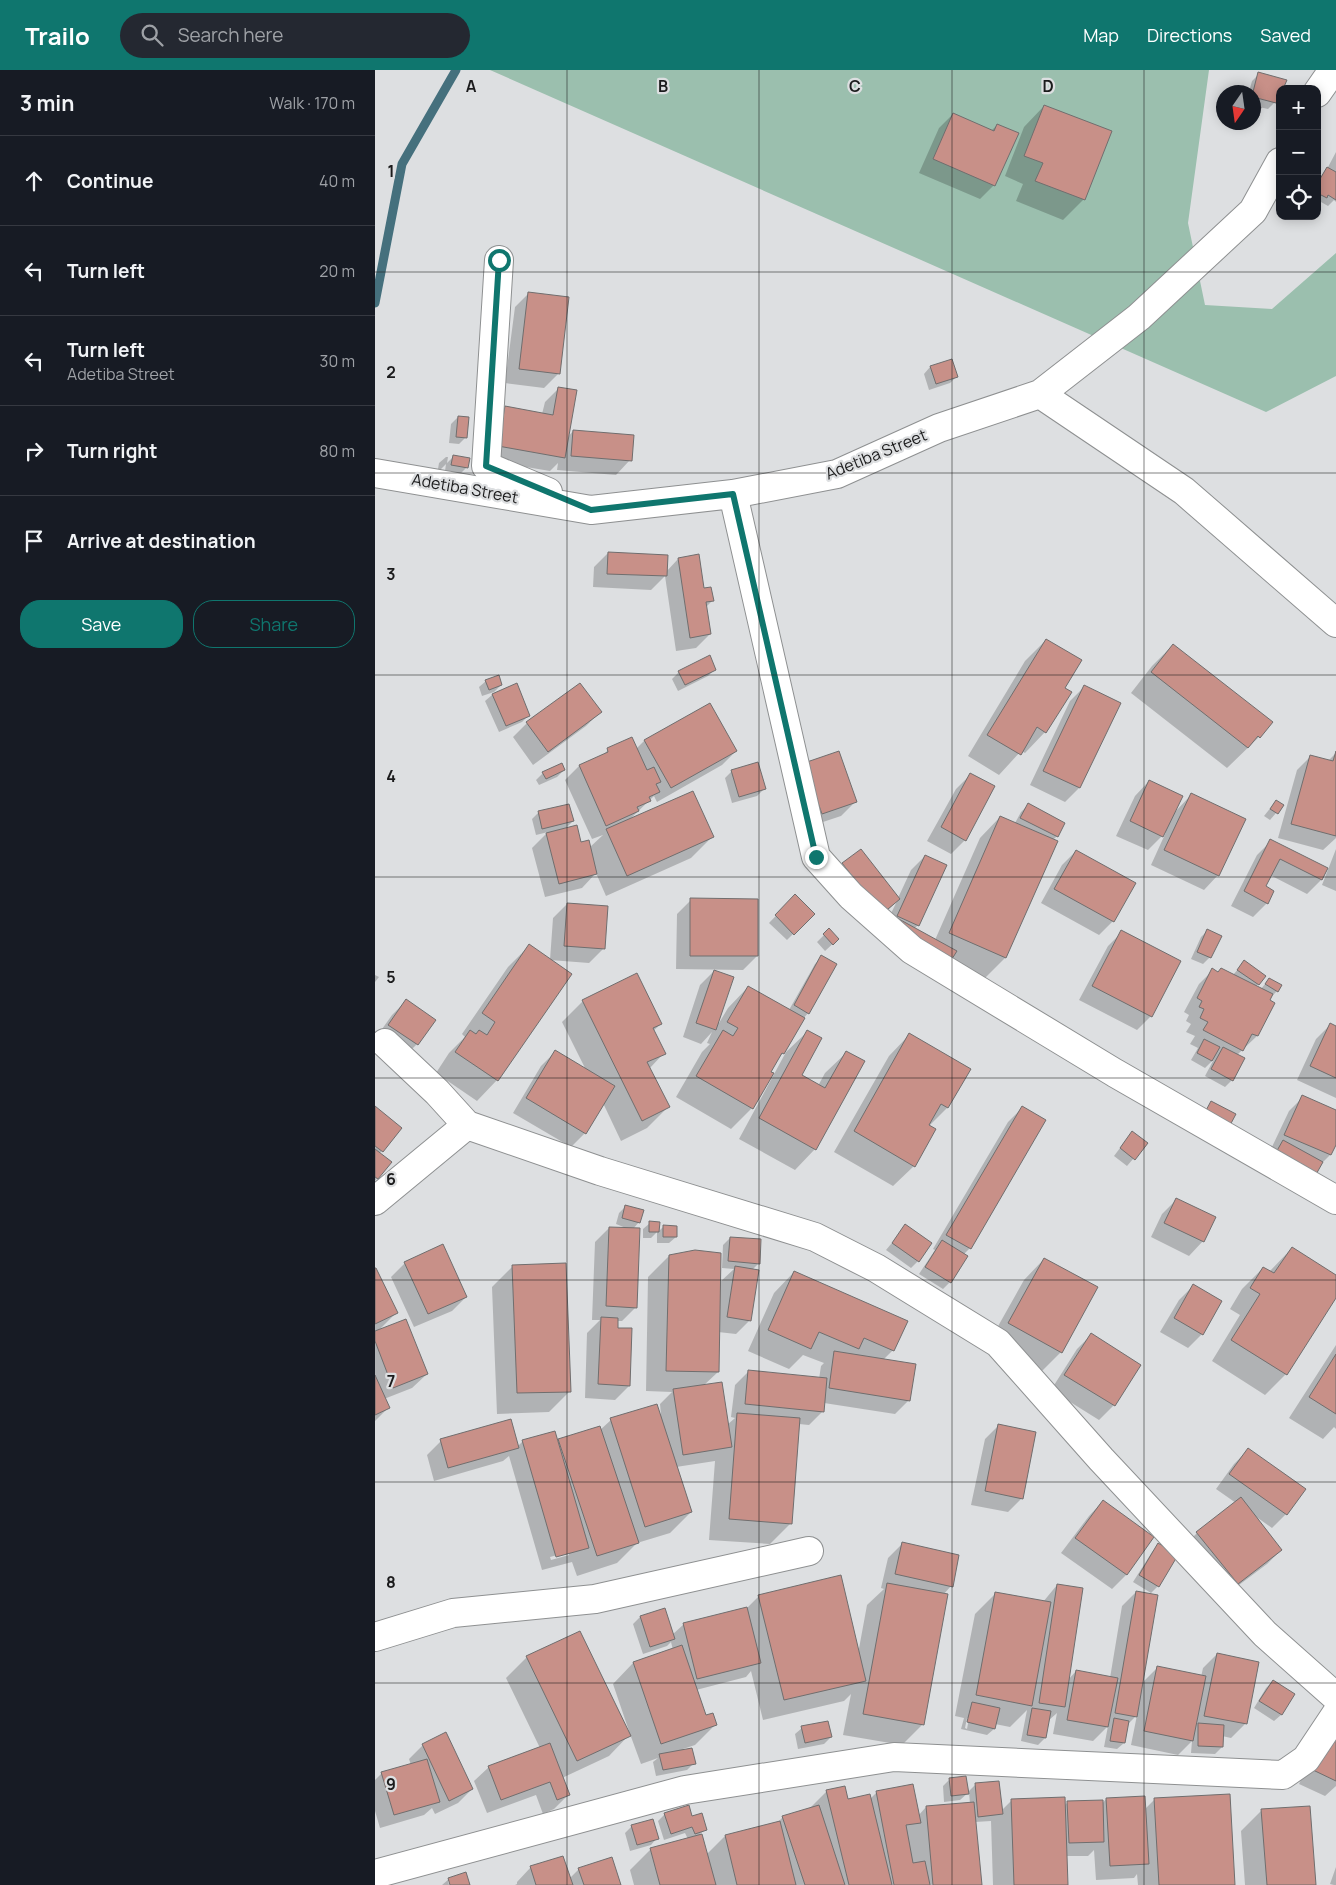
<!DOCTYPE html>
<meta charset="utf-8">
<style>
:root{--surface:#171b24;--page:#242831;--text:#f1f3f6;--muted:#9ea1a6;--line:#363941;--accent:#0f766e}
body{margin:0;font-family:Manrope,sans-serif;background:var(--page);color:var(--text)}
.controls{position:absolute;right:15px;top:15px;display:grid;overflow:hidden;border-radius:10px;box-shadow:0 2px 12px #0003}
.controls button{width:45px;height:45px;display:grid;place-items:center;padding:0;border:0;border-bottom:1px solid var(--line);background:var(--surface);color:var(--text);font:25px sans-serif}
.compass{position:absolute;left:841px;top:15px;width:45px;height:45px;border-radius:50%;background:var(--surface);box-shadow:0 2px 12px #0003;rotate:193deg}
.stop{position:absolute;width:15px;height:15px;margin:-11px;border:4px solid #0f766e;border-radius:50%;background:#fff}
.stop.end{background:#0f766e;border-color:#fff;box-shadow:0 1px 5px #0008}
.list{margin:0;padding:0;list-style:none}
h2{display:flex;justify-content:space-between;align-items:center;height:65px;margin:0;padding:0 20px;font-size:21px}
h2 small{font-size:16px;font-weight:400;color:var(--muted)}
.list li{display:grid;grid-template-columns:32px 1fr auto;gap:15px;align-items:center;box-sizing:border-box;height:90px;padding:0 20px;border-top:1px solid var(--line)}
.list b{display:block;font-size:19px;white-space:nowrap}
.list p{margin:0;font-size:16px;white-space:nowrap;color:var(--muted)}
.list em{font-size:16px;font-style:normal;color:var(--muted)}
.actions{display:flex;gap:10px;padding:15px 20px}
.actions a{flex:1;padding:11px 0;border:1px solid var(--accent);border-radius:20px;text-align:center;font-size:18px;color:var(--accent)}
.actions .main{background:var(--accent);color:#fff}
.icon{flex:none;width:28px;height:28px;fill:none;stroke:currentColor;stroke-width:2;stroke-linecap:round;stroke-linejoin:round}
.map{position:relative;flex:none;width:961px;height:1815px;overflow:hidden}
header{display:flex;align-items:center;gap:30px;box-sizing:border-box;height:70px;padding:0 25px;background:var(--accent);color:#fff}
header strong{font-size:24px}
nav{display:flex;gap:28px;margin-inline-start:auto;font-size:18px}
.search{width:350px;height:45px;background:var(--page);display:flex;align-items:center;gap:12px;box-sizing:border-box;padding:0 18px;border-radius:28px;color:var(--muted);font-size:19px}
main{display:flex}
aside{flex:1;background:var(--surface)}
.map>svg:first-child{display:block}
.green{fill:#9bbfae}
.shadow{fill:#0003;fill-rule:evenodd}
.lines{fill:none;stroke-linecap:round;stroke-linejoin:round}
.stream{stroke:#45707d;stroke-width:9}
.building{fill:#c89088;stroke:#706e6e}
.minor-casing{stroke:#8e9091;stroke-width:30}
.minor{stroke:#fff;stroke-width:28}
.route{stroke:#0f766e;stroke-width:6}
.grid{fill:none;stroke:#1b1b1c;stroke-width:1;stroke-opacity:0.55}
.labels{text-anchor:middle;stroke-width:4.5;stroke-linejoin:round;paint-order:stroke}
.street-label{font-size:16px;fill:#1b1b1c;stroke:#dddfe1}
.grid-label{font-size:16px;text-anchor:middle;font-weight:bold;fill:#1b1b1c;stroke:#dddfe1;stroke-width:4.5;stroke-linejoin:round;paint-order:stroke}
</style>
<header>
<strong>Trailo</strong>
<div class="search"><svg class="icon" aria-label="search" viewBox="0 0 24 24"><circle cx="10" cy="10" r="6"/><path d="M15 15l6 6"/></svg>Search here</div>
<nav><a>Map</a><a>Directions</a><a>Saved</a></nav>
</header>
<main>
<aside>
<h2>3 min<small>Walk · 170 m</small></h2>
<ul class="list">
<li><svg class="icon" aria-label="ahead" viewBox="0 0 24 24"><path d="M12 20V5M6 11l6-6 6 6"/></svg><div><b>Continue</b></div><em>40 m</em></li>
<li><svg class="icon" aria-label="left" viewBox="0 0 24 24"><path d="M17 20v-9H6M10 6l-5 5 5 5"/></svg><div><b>Turn left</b></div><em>20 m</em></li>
<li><svg class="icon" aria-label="left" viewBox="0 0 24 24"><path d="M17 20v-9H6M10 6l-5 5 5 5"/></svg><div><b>Turn left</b><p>Adetiba Street</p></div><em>30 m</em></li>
<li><svg class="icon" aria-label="right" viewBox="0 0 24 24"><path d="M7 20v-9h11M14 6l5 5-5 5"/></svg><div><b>Turn right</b></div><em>80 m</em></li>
<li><svg class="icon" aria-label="arrive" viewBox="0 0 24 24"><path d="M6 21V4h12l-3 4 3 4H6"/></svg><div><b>Arrive at destination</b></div></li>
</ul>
<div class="actions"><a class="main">Save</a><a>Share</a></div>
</aside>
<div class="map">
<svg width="961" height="1815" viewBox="0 0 961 1815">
<rect width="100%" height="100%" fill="#dddfe1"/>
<path class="green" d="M115,0H834L813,153L830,235L897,239L961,183V306L891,342Z"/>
<path class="shadow" d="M884,4L905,19L900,32L893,39L884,37L883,45L878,50V22H874L877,11Z
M669,36L709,129L688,150L641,131L648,114L630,106L649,57Z
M578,44L616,61L622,55L619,115L605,129L544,103L564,58Z
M961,82V132L959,130L953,136L946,132L944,134L942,133V111L952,99Z
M154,223L183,304L169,318L130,313L140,237Z
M555,297L582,306L575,313L554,320L549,304Z
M184,318L193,367L198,361L255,390L241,405L182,400L183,393L175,401L110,390L116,351L131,337L167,344L170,332Z
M83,347L91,367L84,374L74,373L76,354Z
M71,387H73L72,393L78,387L92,397L85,404L70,401L71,394L65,400L63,399L64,393Z
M233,483L291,502L303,489L338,530L331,537L335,564L321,578L301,581L290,506L276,520L218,517L219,497Z
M671,570L688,618L670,662L650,683L646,681L624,705L593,686L650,591Z
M798,575L896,652L884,667L852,698L756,623L777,596Z
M340,599L333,606L303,621L297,609L304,602Z
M111,611L126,615L119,622L107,626L104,617Z
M205,615L225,642L211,656L158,695L138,667L152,653Z
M709,617L744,633L704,718L690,732L655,715L695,631Z
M117,625L154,645L147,652L124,662L110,631Z
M269,671L361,681L347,695L282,732L279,726L253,751L337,767L316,788L231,826L221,803L207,818L170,827L157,778L173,762L161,765L157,749L164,742L198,751L189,760L205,773L214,778L228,765L217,769L190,710L204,696L226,687L233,680L261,679Z
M961,683V768L948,780L903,768L922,700L936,686L953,691Z
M430,694L480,732L466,746L433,757Z
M189,700L182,707L164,715L161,710L168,703Z
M357,701L389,719L382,726L357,733L350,708Z
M595,705L590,770L576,784L552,771L581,719Z
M774,711L799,743L816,725L843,805L829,820L776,795L791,762L773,780L741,766L760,726Z
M901,731L907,736L895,750L889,746Z
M653,735L682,766L678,770L630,888L610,908L508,860L522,831L510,843L454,808L468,794L523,828L536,800L550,786L543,855L539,859L560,870L605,768L625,747L640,753L646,742Z
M896,771L951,799L946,810L932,824L895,805L889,817L892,833L878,847L856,836L882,785Z
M961,779V821L947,815Z
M701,781L738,851L724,865L666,833L687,795Z
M420,826L438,844L412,870L394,853Z
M316,830L382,886L368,900L301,899L302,844Z
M192,834L228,879L214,893L175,890L178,848Z
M454,860L463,869L450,881L442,872Z
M833,860L835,887L828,894L816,889L826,867Z
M747,862L776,946L762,960L704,930L733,876Z
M154,876L122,1010L102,1031L61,1003L74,983L90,967L87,964L133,897Z
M447,887L433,943L428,949L408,983L401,991L377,1038L356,1059L301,1027L327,982L335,974L332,973L337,962L326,974L308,967L325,915L339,901L344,953L353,938L373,917L414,940L440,894Z
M869,892L889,906L881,917L886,919L894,909L902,921L895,928L882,966L862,985L857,1010L850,1017L830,1006L839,989L830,998L816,990L823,978L815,974L820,966L811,962L816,954L811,951L814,945L809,942L824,914L838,900L843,903L858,905Z
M0,905L4,907L0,912Z
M31,931L42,974L28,988L0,969L17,945Z
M208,931L286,954L278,961L289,983L274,999L293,1037L272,1058L246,1071L228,1033L210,1063L196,1077L138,1043L166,996L180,982L211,1000L187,952Z
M955,955L961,957V1028L922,1010L941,969Z
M432,962L425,1006L443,1016L450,1003L471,983L440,1079L420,1100L364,1069L411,982Z
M534,965L572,1038L554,1056L539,1096L518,1116L459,1082L514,986Z
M928,1027L961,1042V1072L955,1085L944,1096L896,1079L914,1041Z
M0,1038L7,1081L4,1084L2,1108L0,1111Z
M647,1038L595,1178L588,1185L575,1212L568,1219L544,1204L560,1180L558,1179L633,1052Z
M751,1070L771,1074L752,1096L739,1086Z
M801,1130L828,1171L814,1186L776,1167L787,1144Z
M251,1136L264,1152L258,1159L261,1237L247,1251H242L241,1259L254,1316L240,1330L210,1328L212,1263L225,1250H217L220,1172L234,1158H251L241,1154L244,1143Z
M275,1153H283V1162L289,1156L301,1167L294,1173H282V1162L276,1168H268V1159Z
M531,1156L543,1191L536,1198L511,1180Z
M355,1168L383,1194L377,1200L375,1250L361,1264L343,1262V1302L328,1316L352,1355L360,1348L356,1347L360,1315L374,1301L444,1309L446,1296L449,1293L428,1285L414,1299L373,1281L399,1223L419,1202L518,1280L508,1290L534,1330L520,1344L449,1333L448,1341L434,1355L424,1354L416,1453L395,1474L334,1470L340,1391L301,1397L316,1442L295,1463L262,1473L242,1493L202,1506L197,1492L167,1500L134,1386L128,1391L59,1411L52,1385L66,1371L142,1377L148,1371L182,1372L225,1360L236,1350L286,1345L285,1334L297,1322L271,1321L273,1207L294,1186L344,1213L359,1199L347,1198L348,1175ZM194,1482V1485L176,1490L175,1487Z
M917,1178L961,1206V1226L911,1304L890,1325L837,1291L865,1245L855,1239L867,1219L888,1198L894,1202Z
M669,1189L686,1282L665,1303L613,1274L649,1210Z
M30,1193L91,1227L77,1241L39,1257L16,1207Z
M138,1196L195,1321L174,1342L122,1344L117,1217Z
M0,1200L21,1243L3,1261L52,1304L37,1318L9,1329L13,1338L0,1351Z
M818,1216L846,1232L827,1264L813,1278L785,1262L804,1230Z
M716,1265L764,1295L739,1335L724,1350L676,1320L702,1279Z
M961,1275V1359L959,1357L948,1369L914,1348Z
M624,1355L647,1428L633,1442L596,1435L610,1369Z
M873,1380L911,1444L897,1458L880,1446L906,1480L892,1494L848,1527L808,1477L822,1463L861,1433L841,1419L859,1394Z
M728,1431L778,1467L751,1505L737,1519L686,1483L714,1446Z
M527,1474L576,1516L568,1525L548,1654L527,1675L468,1665L476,1624L469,1631L388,1650L376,1601L371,1607L321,1620L330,1646L341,1654L320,1675L308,1679L319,1693L312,1700L281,1706L278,1692L283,1688L266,1694L255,1664L234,1686L187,1708L193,1725L179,1739L168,1744L161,1725L112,1743L99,1711L114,1697L165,1678L131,1608L152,1587L252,1661H254L238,1614L258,1593L298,1580L296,1572L292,1576L268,1584L258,1554L265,1547L297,1565L309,1554L371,1539L384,1526L483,1584L492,1535L509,1519L506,1518L513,1488Z
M783,1475V1516L776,1523L758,1512L777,1482Z
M682,1515L693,1610L701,1601L735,1608L747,1536L761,1522L767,1613L782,1598L826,1607L828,1598L842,1584L871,1653L856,1668L847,1666V1677L840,1684L816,1683L817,1671L803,1685L756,1675L762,1645L752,1655L749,1673L742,1679L729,1677L733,1656L718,1671L678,1664L682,1643L673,1651L670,1668L663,1675L646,1671L652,1640L635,1657L620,1654L619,1659L612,1665L586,1659L589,1648L580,1646L600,1544L621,1523L668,1532ZM592,1648H594L592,1659L590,1658Z
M898,1611L918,1625L906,1645L899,1651L879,1638L891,1618Z
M427,1658L456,1667L449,1674L423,1679L420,1664Z
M961,1663V1716L950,1726L924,1714L943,1675Z
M48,1675L97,1719L83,1733L60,1744L57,1738L49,1745L5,1758L0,1741V1710L7,1703L36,1695L34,1689Z
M575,1709L592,1723L601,1714L626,1741L637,1730L689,1736L693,1732L727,1734L731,1729L769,1740L780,1729L859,1815H763L762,1804L759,1808L721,1810L719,1780L713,1786H691L692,1815H618L616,1751L600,1752L606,1815H259L255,1800L275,1780L313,1769L310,1763L289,1770L283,1751L290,1744L317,1747L331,1759L325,1764L331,1785L350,1766L402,1753L408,1747L434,1739L452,1721L472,1731L495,1729L502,1722L543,1746L551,1737L595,1734L594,1722L585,1730L569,1732L568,1716Z
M887,1740L939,1815H870L866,1761Z
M257,1756L282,1768L276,1775L255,1781L250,1763Z
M156,1797L194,1809L204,1799L245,1815H140L142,1814V1812Z
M961,1797V1815H959L955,1814Z
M74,1809L94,1815H77L75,1811H73L74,1815H67Z"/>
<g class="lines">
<path class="stream" d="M0,233L27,94L81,0"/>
</g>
<path class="building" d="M883,2L912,10L908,19H905V25L901,33L878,27V22Z
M669,35L737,61L710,130L660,111L668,93L649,86Z
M878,35L886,37L884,46L878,45Z
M578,43L619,61L622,54L644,63L620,116L558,89Z
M952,97L961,102V130L953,125L952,128L942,123V114Z
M153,222L194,227L185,304L144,299Z
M577,289L583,307L561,314L555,296Z
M183,317L202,320L190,388L123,376L130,336L178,345Z
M83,346L94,347L92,368L81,367Z
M198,360L259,365L257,391L196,386Z
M78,385L95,388L93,398L76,395Z
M233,482L293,485L292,506L232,504Z
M324,484L329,518L336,517L339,531L331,532L336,564L315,568L303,488Z
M671,569L707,590L690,618L697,622L671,663L662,657L646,685L612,665Z
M798,574L898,652L885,668L883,666L873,678L776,602Z
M335,585L341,600L310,615L303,601Z
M124,605L127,615L114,620L110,610Z
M142,613L155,646L131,656L117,624Z
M205,613L227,642L173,682L151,652Z
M709,615L746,633L705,718L668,701Z
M335,633L362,681L296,718L269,670Z
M257,667L272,700L279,697L286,712L281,714L285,722L274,727L276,731L262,737L264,741L231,756L204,695L233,682L232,678Z
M464,681L482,732L447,744L429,693Z
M961,681V766L916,754L935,685L958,691Z
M383,692L391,719L364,727L356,700Z
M187,693L190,700L171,709L167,702Z
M595,703L620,716L591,771L566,757Z
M774,710L808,726L788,767L755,751Z
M318,721L339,767L252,806L231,759Z
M816,723L871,749L844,806L789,780Z
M901,730L909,735L903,744L895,739Z
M653,733L690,753L683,767L645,748Z
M194,734L199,751L167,759L163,741Z
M625,746L683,771L631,888L574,863Z
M202,755L206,772L214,770L222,804L184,814L171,763Z
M895,769L953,798L947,810L905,789L891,816L899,821L893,834L869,821Z
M486,779L525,829L507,844L467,793Z
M701,780L761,813L739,852L679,819Z
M550,785L572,795L544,856L522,846Z
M420,824L440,844L419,865L400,845Z
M315,828L383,829V886H315Z
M192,833L233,836L230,879L189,876Z
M522,848L582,881L575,892L519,857Z
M454,858L464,869L458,875L448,864Z
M832,859L847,866L836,888L822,882Z
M746,860L806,891L777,947L717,916Z
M154,874L197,904L123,1011L80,982L95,960L101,964L104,960L112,965L120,952L107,943Z
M446,885L462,894L434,944L419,935Z
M869,890L891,906L884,915L862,900Z
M837,898L843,902L846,898L898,924L895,930L900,933L883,966L877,964L868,981L828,960L833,952L825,948L829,939L824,937L827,931L822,928Z
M339,900L359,907L341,960L321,953Z
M262,903L287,954L278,958L291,984L272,992L295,1037L267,1051L207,930Z
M894,908L907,915L903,922L890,914Z
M373,916L430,948L409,984L407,983L396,1002L399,1003L378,1039L321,1006L348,960L358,966L363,958L352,952Z
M31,929L61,950L43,975L13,955Z
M955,953L961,956V1008L935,996Z
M432,960L447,968L427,1005L450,1018L471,981L490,991L441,1080L384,1048Z
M534,963L596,999L573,1038L566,1034L554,1055L561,1059L540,1097L479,1061Z
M829,969L845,977L837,991L822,983Z
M848,977L870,988L858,1011L836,999Z
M180,980L240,1016L211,1064L151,1028Z
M927,1025L961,1040V1075L956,1085L909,1065Z
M836,1031L861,1044L853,1059L828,1046Z
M0,1036L27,1058L8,1082L0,1076Z
M647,1036L671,1050L596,1179L571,1165Z
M757,1061L773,1073L760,1090L745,1078Z
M908,1070L948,1092L939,1108L899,1086Z
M0,1079L17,1092L3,1109L0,1107Z
M801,1128L841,1147L829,1172L789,1153Z
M250,1135L269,1140L265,1153L247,1148Z
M274,1151L285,1152L284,1162H274Z
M530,1154L557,1173L544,1192L517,1173Z
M288,1155L302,1156V1167H288Z
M234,1157L265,1158L262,1238L231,1236Z
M355,1167L386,1169L385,1194L353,1191Z
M567,1170L593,1186L576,1213L550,1197Z
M68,1174L92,1227L53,1244L29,1192Z
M917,1177L961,1205V1228L912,1305L856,1270L885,1224L875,1218L888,1197L899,1203Z
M320,1180L346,1183L344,1302L291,1301L294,1185Z
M669,1188L723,1217L687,1283L633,1253Z
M191,1193L196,1322L142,1323L137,1195Z
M360,1196L384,1200L376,1251L352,1247Z
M0,1198H1L23,1243L0,1254Z
M419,1201L533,1251L519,1281L489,1268L484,1279L444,1262L436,1279L393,1260Z
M818,1214L847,1231L828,1265L799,1248Z
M226,1247L243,1248V1258H257L255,1316L223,1314Z
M31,1249L53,1304L18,1318L0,1271V1261Z
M716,1263L766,1295L740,1336L689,1305Z
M459,1281L541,1294L535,1331L454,1318Z
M961,1284V1344L934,1327Z
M373,1300L452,1308L449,1342L370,1334Z
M0,1305L15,1338L0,1345Z
M347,1312L357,1377L308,1385L298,1319Z
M282,1334L317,1442L270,1457L235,1348Z
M362,1343L425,1348L417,1454L354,1449Z
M136,1349L144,1378L73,1398L65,1369Z
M623,1354L661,1362L648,1429L610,1421Z
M225,1356L264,1473L222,1486L183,1369Z
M180,1361L214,1478L181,1487L147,1370Z
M873,1378L931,1419L912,1445L854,1404Z
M866,1427L907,1480L863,1514L821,1462Z
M728,1430L779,1467L752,1505L700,1468Z
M527,1472L584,1485L578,1517L520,1504Z
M783,1473L803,1485L784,1517L764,1505Z
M466,1505L491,1611L409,1630L383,1525Z
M512,1513L573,1524L549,1655L488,1644Z
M682,1514L708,1518L690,1637L664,1633Z
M761,1521L783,1525L762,1647L740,1643Z
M620,1522L676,1532L657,1636L601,1625Z
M372,1537L386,1593L322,1609L308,1553Z
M290,1538L300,1569L275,1577L265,1546Z
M205,1561L256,1666L202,1691L151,1586Z
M307,1575L331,1645L338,1643L342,1655L286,1674L258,1592Z
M842,1583L884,1592L872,1654L829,1646Z
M782,1596L831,1606L818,1671L769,1661Z
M701,1600L743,1608L733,1657L692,1650Z
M898,1610L920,1624L907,1645L884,1631Z
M597,1632L625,1638L620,1659L592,1652Z
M657,1638L676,1641L671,1668L652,1665Z
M739,1648L754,1651L750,1673L735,1671Z
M453,1651L457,1667L430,1673L426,1656Z
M823,1653L849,1655L848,1677L823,1676Z
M71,1662L98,1719L74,1731L47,1674Z
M961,1662V1711L938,1700Z
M175,1673L195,1725L182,1730L175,1712L126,1730L113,1696Z
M317,1678L321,1694L288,1700L284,1684Z
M52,1689L65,1732L19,1745L6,1702Z
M591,1706L594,1724L576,1726L574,1708Z
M624,1711L628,1744L603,1747L600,1713Z
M538,1714L546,1753L531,1755L538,1793L550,1791L555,1815H519L501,1721Z
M470,1716L473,1729L495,1724L517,1815H474L451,1720Z
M855,1724L860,1815H784L779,1728Z
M770,1726L774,1794L735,1796L731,1728Z
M690,1727L693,1815H639L636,1729Z
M728,1730L729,1772L694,1773L692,1731Z
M599,1732L607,1815H558L551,1736Z
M314,1735L317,1746L327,1743L332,1760L320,1764L317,1757L296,1764L289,1743Z
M444,1735L470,1815H430L407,1746Z
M935,1736L941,1815H892L886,1739Z
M278,1749L284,1769L262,1775L256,1755Z
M405,1751L421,1815H362L350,1765Z
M327,1764L341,1815H285L275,1778Z
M188,1786L198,1815H161L155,1796Z
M237,1787L246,1815H209L203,1798Z
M91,1802L95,1815H75L73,1808Z"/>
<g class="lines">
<defs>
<path id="minor" d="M942,23L958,0
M124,190L111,396L173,422
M665,324L809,421L961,553
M0,403L216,440L358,424L462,404L564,358L665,324L764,247L878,141L905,92
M358,424L441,787L476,826L537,880L740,1003L961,1130
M10,973L62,1022L92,1055L225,1101L440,1167L501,1198L623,1273L726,1389L890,1564L961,1627
M0,1131L92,1055
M0,1567L78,1543L220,1529L434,1481
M0,1804L310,1720L519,1687L908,1705L931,1689L961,1644"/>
</defs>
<use href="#minor" class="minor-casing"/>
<use href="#minor" class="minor"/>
</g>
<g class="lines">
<path class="route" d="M124,190L111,396L216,440L358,424L441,787"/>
</g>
<path class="grid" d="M192,0V1815M384,0V1815M577,0V1815M769,0V1815M0,202H961M0,403H961M0,605H961M0,807H961M0,1008H961M0,1210H961M0,1412H961M0,1613H961"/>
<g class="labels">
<g class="street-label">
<text transform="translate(501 384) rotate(-22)" y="6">Adetiba Street</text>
<text transform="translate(90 418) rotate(10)" y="6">Adetiba Street</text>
</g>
</g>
<g class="grid-label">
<text x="96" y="22">A</text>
<text x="288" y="22">B</text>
<text x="480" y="22">C</text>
<text x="673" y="22">D</text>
<text x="16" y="107">1</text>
<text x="16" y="308">2</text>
<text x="16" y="510">3</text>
<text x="16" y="712">4</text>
<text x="16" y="913">5</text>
<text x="16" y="1115">6</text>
<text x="16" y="1317">7</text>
<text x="16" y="1518">8</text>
<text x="16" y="1720">9</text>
</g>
</svg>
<div class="controls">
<button>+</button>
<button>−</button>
<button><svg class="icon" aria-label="locate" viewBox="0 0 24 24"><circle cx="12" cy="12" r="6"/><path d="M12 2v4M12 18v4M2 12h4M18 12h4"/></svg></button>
</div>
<svg class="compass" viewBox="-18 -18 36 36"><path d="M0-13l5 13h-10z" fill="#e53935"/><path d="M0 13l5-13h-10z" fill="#9ea1a6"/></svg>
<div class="stop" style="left:124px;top:190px"></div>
<div class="stop end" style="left:441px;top:787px"></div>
</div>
</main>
